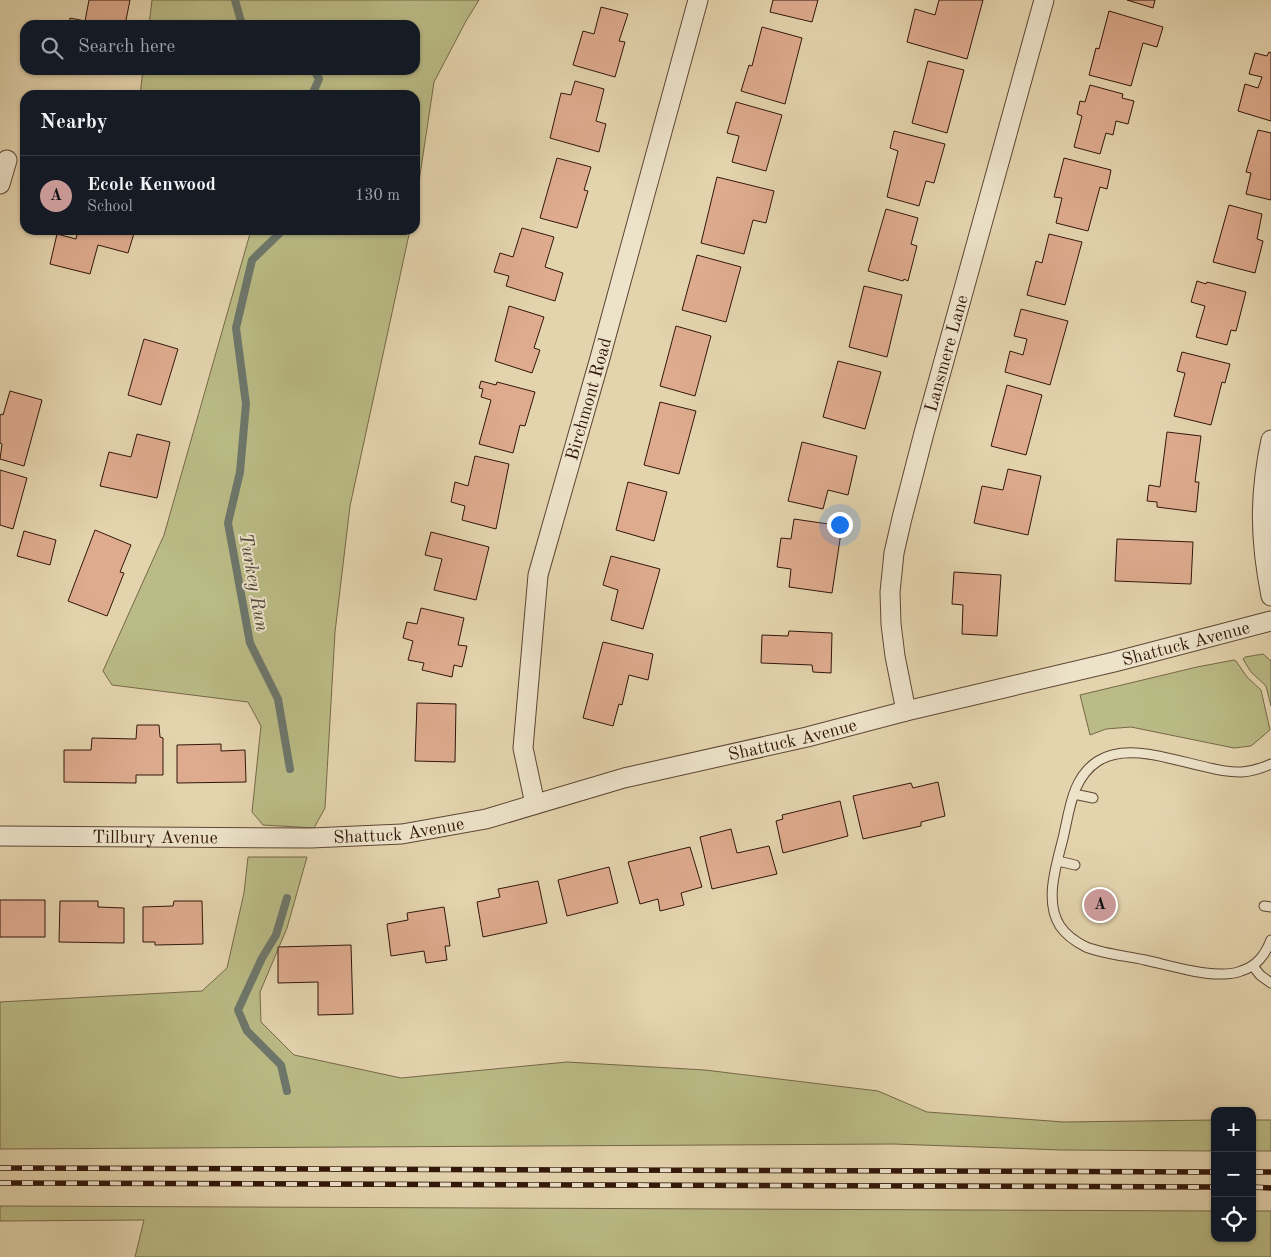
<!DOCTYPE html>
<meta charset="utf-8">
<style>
:root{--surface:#171b24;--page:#20242c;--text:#f1f3f6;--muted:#9ea1a6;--line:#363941;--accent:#c59692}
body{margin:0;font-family:"Old Standard TT",serif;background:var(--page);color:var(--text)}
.controls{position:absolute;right:15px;bottom:15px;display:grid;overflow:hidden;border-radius:10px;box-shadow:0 1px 4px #0004}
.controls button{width:45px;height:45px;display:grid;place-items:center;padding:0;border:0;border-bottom:1px solid var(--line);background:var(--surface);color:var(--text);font:25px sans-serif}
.you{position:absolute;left:839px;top:524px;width:18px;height:18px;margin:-12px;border:4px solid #fff;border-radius:50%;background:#1a73e8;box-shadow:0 0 0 8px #1a73e833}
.badge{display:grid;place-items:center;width:32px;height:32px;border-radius:50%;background:var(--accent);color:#111;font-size:16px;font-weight:700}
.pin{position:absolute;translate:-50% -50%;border:2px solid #fff;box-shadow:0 1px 5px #0006}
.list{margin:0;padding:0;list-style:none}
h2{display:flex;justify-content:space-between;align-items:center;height:65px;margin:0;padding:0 20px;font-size:21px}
h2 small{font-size:16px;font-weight:400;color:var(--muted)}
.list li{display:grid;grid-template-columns:32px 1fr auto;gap:15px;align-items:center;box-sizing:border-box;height:80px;padding:0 20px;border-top:1px solid var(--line)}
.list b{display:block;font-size:19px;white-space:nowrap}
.list p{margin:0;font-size:16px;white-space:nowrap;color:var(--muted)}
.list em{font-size:16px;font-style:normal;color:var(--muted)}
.icon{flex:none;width:28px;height:28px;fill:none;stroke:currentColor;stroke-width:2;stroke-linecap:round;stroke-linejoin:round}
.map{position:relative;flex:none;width:1271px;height:1257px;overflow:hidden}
.search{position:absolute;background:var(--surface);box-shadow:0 1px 4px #0004;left:20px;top:20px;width:400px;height:55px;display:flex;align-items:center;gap:12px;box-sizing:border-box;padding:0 18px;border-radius:15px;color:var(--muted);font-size:19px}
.panel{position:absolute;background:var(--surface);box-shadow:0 1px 4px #0004;left:20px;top:90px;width:400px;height:145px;border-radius:15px}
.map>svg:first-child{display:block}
.green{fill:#babb86;stroke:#766848}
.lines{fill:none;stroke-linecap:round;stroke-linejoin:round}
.stream{stroke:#6d776b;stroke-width:8}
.building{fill:#deab8e;stroke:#31160a}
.service-casing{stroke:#5e4633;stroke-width:11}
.minor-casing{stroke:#5e4633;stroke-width:21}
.service{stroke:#ede3ca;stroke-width:9}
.minor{stroke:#ede3ca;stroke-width:19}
.rail-casing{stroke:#31160a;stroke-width:5.5}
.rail{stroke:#ede3ca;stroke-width:4;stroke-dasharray:11;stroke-linecap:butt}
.labels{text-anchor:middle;stroke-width:4;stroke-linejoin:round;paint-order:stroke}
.street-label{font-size:18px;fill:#31160a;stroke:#ede3ca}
.water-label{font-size:19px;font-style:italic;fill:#4f473b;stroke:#ede3ca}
</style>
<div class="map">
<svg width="1271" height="1257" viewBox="0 0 1271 1257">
<rect width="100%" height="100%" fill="#e4d4ae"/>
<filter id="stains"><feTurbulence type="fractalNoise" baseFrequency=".004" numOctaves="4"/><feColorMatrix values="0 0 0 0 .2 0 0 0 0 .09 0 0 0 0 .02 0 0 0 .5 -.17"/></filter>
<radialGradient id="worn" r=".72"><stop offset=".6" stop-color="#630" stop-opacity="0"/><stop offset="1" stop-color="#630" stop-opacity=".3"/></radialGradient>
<path class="green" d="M152,0H479L466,21L434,82L415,208V95H140L143,70H415V25H149Z
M251,230H410L350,506L335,632L325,808L314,828L263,825L252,812L261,726L248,702L112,685L103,671L164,535Z
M1263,654L1271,661V706L1266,686L1251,672L1243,659L1245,657Z
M1234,660L1236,661L1247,677L1261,690L1270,730L1251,746L1234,748L1131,727L1106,729L1090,735L1080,695L1197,667Z
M248,857H307L287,928L260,992L261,1022L294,1055L401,1078L567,1062L705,1070L878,1091L927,1112L1064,1122L1215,1120V1151L1061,1150L894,1144L0,1149V1002L202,991L227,968L244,893Z
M1252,1120H1271V1151H1252Z
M0,1206L1215,1211V1238H1252V1211H1271V1257H135L144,1220L0,1221Z"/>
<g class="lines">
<path class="stream" d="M235,0L242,25
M312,95L319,79L314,70
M283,230L252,260L236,328L246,404L240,472L228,523L250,643L278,699L290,769
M287,1091L281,1065L247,1031L238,1010L262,958L276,935L287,898"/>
</g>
<path class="building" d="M89,0H130L125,25H69L70,18L85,21Z
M773,0H818L812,22L770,12Z
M939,0H983L967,59L907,42L915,9L935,15Z
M1127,0H1155L1153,8Z
M601,7L628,14L619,41L625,42L615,77L573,65L583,31L594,34Z
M1109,11L1163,27L1157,47L1143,43L1131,86L1089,75L1096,48L1099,49Z
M762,27L802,38L785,104L741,91L749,65L752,66Z
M1269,52L1271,53V121L1238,111L1245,84L1258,88L1262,77L1249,74L1255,53L1267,56Z
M928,61L964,70L947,133L912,123Z
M575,81L604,89L596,121L606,124L599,152L550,138L561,93L571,95Z
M1090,85L1123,94L1122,98L1134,101L1128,124L1116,121L1113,135L1106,133L1100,154L1074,147L1082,116L1077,114L1080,101L1085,102Z
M736,102L782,115L766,171L732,162L739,136L727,133Z
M1258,130L1271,133V200L1246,194L1251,173L1246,172Z
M894,131L945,144L934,183L926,181L919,206L887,197L898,151L890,148Z
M557,158L591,167L584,190L588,191L577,228L540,218Z
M1064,158L1111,170L1107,189L1100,187L1088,231L1056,223L1062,198L1054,197Z
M717,177L774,191L766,223L753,220L744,254L701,243Z
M1229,205L1262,214L1257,239L1263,241L1255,273L1213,262Z
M886,209L918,218L911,244L917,246L908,281L904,279L903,281L868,271Z
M522,228L554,237L545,267L563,273L555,301L506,286L509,276L494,272L500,253L513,257Z
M78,230H135L128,253L98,245L90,274L50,264L57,234L76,239Z
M1049,234L1082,242L1065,305L1027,295L1036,261L1042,263Z
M697,255L741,267L726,322L682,310Z
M1197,281L1206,284L1207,282L1246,292L1236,331L1231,330L1227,345L1196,337L1205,306L1191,302Z
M864,286L902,295L887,357L849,347Z
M509,306L544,317L534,348L540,350L532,373L495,361Z
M1021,309L1068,321L1050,385L1005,372L1010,351L1023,355L1027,339L1014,336Z
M676,326L711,336L695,396L660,386Z
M144,339L178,349L161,405L128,395Z
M1182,352L1230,364L1225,383L1222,382L1211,425L1174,416L1185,373L1177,371Z
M838,361L881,372L865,429L823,417Z
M481,381L496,385L497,382L535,392L525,426L520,425L513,453L479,444L491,400L481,397L483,389L479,388Z
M1007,385L1042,395L1026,455L991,446Z
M10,391L42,400L24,466L0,459L2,444L0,443V416L1,414L3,415Z
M660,402L696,411L679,474L644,465Z
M1167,432L1201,436L1195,482H1199L1196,512L1157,507V502L1147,501L1149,485L1160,487Z
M137,434L170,442L157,498L100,486L109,452L131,457Z
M802,442L857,456L848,495L828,490L823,509L788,501Z
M475,456L509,464L496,529L462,520L465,506L451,502L455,482L468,486Z
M1008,469L1041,476L1028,535L974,523L982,486L1003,490Z
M0,470L27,478L13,529L0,525Z
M628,482L667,492L654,541L616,530Z
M794,519L842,526L832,593L789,587L791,569L777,567L781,538L791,539Z
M95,530L131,545L120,572L124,573L107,616L68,601Z
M24,531L56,540L50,565L17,556Z
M431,532L489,547L476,600L434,590L442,559L425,555Z
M1117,539L1193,542L1191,584L1115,581Z
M611,556L660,569L643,629L611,620L618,590L603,585Z
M954,572L1001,575L997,636L962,634L963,605L952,604Z
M421,608L464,618L458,645L467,646L462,667L454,665L452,677L422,670L424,663L408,660L413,641L403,638L407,622L417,624Z
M789,631L832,633L831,673L813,672L812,665L761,663L762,635L788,636Z
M603,642L653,654L648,680L629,675L622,705L619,704L613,726L583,718Z
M417,703L456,704L455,762L415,761Z
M137,725H159L160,737L163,738V775H136V783L64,782V750H91L92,738L136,739Z
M221,744V751L245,750L246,782L177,783V745Z
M938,782L945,816L921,822V826L863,839L853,796L911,783L913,788Z
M840,801L848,836L783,853L776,821L783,819L782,815Z
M731,829L737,853L769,846L777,874L712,889L700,837Z
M690,847L702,887L681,893L684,905L660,911L658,899L640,904L628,862Z
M609,867L618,903L567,916L558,880Z
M538,881L547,923L483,937L477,902L500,897L498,889Z
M0,900H45V937H0Z
M60,901H98V907L124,908V943L59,942Z
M174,901H202L203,944L155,945V942H143V907L173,906Z
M444,907L450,946H445L447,960L426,963L424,951L391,956L387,924L408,920L407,913Z
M351,945L353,1014L318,1015V982L278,983V947Z"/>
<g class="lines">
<defs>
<path id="service" d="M1271,764C1262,768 1253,771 1242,772C1199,773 1136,737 1098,761C1073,777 1070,807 1064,834C1058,861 1043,900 1060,926C1066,935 1076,942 1086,947C1104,954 1126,956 1145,960C1168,965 1200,975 1223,974C1229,974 1236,973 1241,971C1257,966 1265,955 1271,940
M1074,794L1093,798
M1058,861L1075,865
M1264,906L1271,907
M1253,966L1260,975L1271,983"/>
<g id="minor">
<path d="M0,184L7,160"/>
<path d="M1271,440C1259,496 1260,540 1271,596"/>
<path id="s1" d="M906,711L895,656L891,624L890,592L894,553L902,518L924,433L1044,0"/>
<path id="s2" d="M535,804L523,748L538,575L600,358L698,0"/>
<path id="s3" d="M0,836L311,838L402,834L486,819L624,778L807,737L906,711L1114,662L1271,621"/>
</g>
</defs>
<use href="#service" class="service-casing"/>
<use href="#minor" class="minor-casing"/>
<use href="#service" class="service"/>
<use href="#minor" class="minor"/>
<defs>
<path id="rail" d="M0,1168L1215,1172
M1252,1172H1271
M0,1183L1215,1187
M1252,1187L1271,1188"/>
</defs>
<use href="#rail" class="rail-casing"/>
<use href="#rail" class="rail"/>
</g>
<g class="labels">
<g class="street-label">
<text dy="6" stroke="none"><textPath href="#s1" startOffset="366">Lansmere Lane</textPath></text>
<text dy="6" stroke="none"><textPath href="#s2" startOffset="414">Birchmont Road</textPath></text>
<text dy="6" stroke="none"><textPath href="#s3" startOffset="1209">Shattuck Avenue</textPath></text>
<text dy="6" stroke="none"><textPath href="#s3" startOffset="804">Shattuck Avenue</textPath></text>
<text dy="6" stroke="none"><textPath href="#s3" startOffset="399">Shattuck Avenue</textPath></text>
<text dy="6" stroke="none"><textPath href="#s3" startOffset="155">Tillbury Avenue</textPath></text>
</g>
<g class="water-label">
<text transform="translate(255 582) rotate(80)" y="7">Turkey Run</text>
</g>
</g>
<rect width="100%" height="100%" filter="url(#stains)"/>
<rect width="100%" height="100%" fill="url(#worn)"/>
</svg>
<div class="controls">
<button>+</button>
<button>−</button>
<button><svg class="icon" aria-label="locate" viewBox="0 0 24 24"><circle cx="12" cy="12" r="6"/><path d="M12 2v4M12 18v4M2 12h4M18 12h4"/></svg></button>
</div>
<div class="you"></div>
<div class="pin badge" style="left:1100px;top:905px">A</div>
<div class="search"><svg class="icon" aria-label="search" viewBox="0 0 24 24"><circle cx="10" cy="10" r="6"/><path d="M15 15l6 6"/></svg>Search here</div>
<section class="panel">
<h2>Nearby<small></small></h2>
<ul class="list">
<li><span class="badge">A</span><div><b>Ecole Kenwood</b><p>School</p></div><em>130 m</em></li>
</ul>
</section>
</div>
